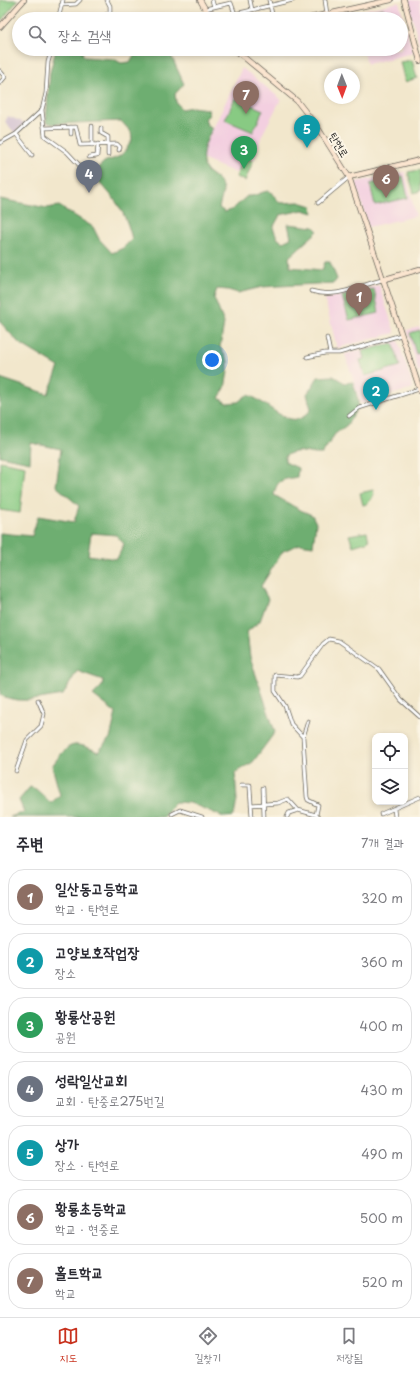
<!DOCTYPE html>
<html lang="ko">
<meta charset="utf-8">
<style>
:root{--surface:#fff;--page:#f2f2f3;--text:#2b2b33;--muted:#7c7c81;--line:#e1e1e2;--accent:#c8321e}
body{margin:0;font-family:"Playpen Sans","Poor Story",sans-serif;background:var(--page);color:var(--text)}
.controls{position:absolute;right:12px;bottom:12px;display:grid;overflow:hidden;border-radius:8px;box-shadow:0 2px 6px #0003}
.controls button{width:36px;height:36px;display:grid;place-items:center;padding:0;border:0;border-bottom:1px solid var(--line);background:var(--surface);color:var(--text);font:20px sans-serif}
.compass{position:absolute;left:324px;top:68px;width:36px;height:36px;border-radius:50%;background:var(--surface);box-shadow:0 2px 6px #0003;rotate:179deg}
.you{position:absolute;left:212px;top:360px;width:14px;height:14px;margin:-10px;border:3px solid #fff;border-radius:50%;background:#1a73e8;box-shadow:0 0 0 6px #1a73e833}
.badge{display:grid;place-items:center;width:26px;height:26px;border-radius:50%;background:var(--accent);color:#fff;font-size:13px;font-weight:700}
.pin{position:absolute;translate:-50% -33px;filter:drop-shadow(0 1px 2px #0008)}
.pin::after{content:'';position:absolute;top:21px;width:14px;height:12px;background:inherit;clip-path:polygon(0 0,100% 0,50% 100%)}
.list{margin:0;padding:0;list-style:none}
h2{display:flex;justify-content:space-between;align-items:center;height:52px;margin:0;padding:0 16px;font-size:17px}
h2 small{font-size:13px;font-weight:400;color:var(--muted)}
.list li{display:grid;grid-template-columns:26px 1fr auto;gap:12px;align-items:center;box-sizing:border-box;height:56px;margin:0 8px 8px;padding:0 8px;border:1px solid var(--line);border-radius:16px}
.list b{display:block;font-size:15px;white-space:nowrap}
.list p{margin:0;font-size:13px;white-space:nowrap;color:var(--muted)}
.list em{font-size:13px;font-style:normal;color:var(--muted)}
.icon{flex:none;width:22px;height:22px;fill:none;stroke:currentColor;stroke-width:2;stroke-linecap:round;stroke-linejoin:round}
.map{position:relative;flex:none;width:420px;height:817px;overflow:hidden}
.search{position:absolute;background:var(--surface);box-shadow:0 2px 6px #0003;left:12px;right:12px;top:12px;height:44px;display:flex;align-items:center;gap:10px;box-sizing:border-box;padding:0 14px;border-radius:22px;color:var(--muted);font-size:15px}
.sheet{height:500px;background:var(--surface)}
nav{display:flex;justify-content:space-around;align-items:center;box-sizing:border-box;height:56px;border-top:1px solid var(--line);background:var(--surface);font-size:11px;color:var(--muted)}
nav a{display:grid;justify-items:center;gap:2px}
nav .on{color:var(--accent)}
.map>svg:first-child{display:block}
.built{fill:#f3cfe0}
.industrial{fill:#cfbdcf}
.green{fill:#88ca83;stroke:#527350}
.forest{fill:#6eae71;stroke:#456546;fill-rule:evenodd}
.lines{fill:none;stroke-linecap:round;stroke-linejoin:round}
.street-casing{stroke:#67635a;stroke-width:4.5}
.secondary-casing{stroke:#67635a;stroke-width:6}
.street{stroke:#fff;stroke-width:3}
.secondary{stroke:#fbe5cf;stroke-width:4.5}
.labels{text-anchor:middle;stroke-width:4;stroke-linejoin:round;paint-order:stroke}
.street-label{font-size:11px;fill:#1c1c1c;stroke:#fcf5e5}
</style>
<div class="map">
<svg width="420" height="817" viewBox="0 0 420 817">
<rect width="100%" height="100%" fill="#fcf5e5"/>
<filter id="ink" filterUnits="userSpaceOnUse"><feTurbulence type="fractalNoise" baseFrequency=".025" numOctaves="2"/><feDisplacementMap in="SourceGraphic" scale="8" xChannelSelector="R" yChannelSelector="G"/><feConvolveMatrix kernelMatrix="1 2 1 2 8 2 1 2 1" color-interpolation-filters="sRGB"/></filter>
<filter id="wash" filterUnits="userSpaceOnUse"><feTurbulence type="fractalNoise" baseFrequency=".012" numOctaves="4" result="noise"/><feDisplacementMap in="SourceGraphic" scale="16" xChannelSelector="R" yChannelSelector="G"/><feGaussianBlur stdDeviation="0.9" result="paint"/><feColorMatrix in="noise" values="0 0 0 0 0 0 0 0 0 0 0 0 0 0 0 0 0 1.4 0 .05"/><feComposite in="paint" operator="in"/></filter>
<g filter="url(#wash)">
<rect width="100%" height="100%" fill="#f2e7cc"/>
<path class="built" d="M407,0H420V46Z
M399,2L413,53L367,64L363,49H401V19H356L354,12Z
M242,68L281,99L262,135L254,160L244,155L236,173L202,159L205,145Z
M405,172L416,216L368,227L356,182Z
M379,285L395,333L337,348L325,299Z
M420,327V371L418,372L407,330Z
M398,340L413,388L361,404L345,354Z"/>
<path class="industrial" d="M8,116L25,123L15,133L5,122Z"/>
<path class="green" d="M0,0H18L1,21H0Z
M383,8L386,19H358L357,14Z
M412,60L417,78L405,82L400,62Z
M235,98L263,110L253,132L225,120Z
M244,157L253,161L245,181L236,177Z
M420,170V191L414,193L408,172Z
M403,176L408,198L375,205L370,184Z
M374,289L379,313L349,320L342,296Z
M420,330V353L416,354L410,333Z
M393,343L400,366L365,376L360,360L364,359L362,351Z
M0,461L25,466L20,513L0,510Z
M373,490L374,494C372,499 369,504 363,505L360,493Z
M367,532L369,541L353,546L349,535Z"/>
<path class="forest" d="M56,49H85L82,53L85,57L114,59L121,63L130,62L134,55L142,53L145,50L169,51L184,84L175,94L176,102L181,109L192,107L208,109L209,115L205,119L207,125L212,129C206,141 196,162 209,173C216,178 221,181 223,190C223,194 220,203 219,208L225,212L233,209L247,196C256,197 261,191 270,191L280,203L299,202L312,206L313,213L303,210L280,215L273,228L278,239L283,242L291,238L288,224L314,227L318,231L289,257L290,267L322,270L325,262H330L337,279L334,283L262,287L238,293L228,290L217,289L214,298L224,323L220,347L228,361V372L225,388L219,398L227,403L238,402L247,395C268,400 292,437 311,409L307,394L318,377L333,376L345,383L353,382L358,400V407L347,425L335,434L322,454C306,455 300,447 285,456V462L298,468L297,477C282,480 277,479 274,495C287,502 298,510 312,515L316,523L313,546L300,544L283,551L261,586L268,599L260,621L247,632L250,657L275,732L253,762L235,773L237,800L234,816L224,817L190,803L175,802L163,817H10L24,812L19,800L30,787L36,789L51,803L60,795L52,766C68,744 72,739 98,752L110,738L116,713L93,695L102,686L103,680L77,671L63,695C42,698 20,705 0,695V533L32,536L38,516L74,522L79,506L56,486L61,449L31,443L30,462L0,456V378L48,394L59,367L19,343L0,322V199L47,208L59,206L93,227L99,239L112,253L123,248L132,239C125,210 115,199 95,177C103,153 111,165 123,153C127,149 130,143 132,139L131,132L121,121L52,124L46,122L50,72ZM91,533L116,535L124,544L117,559L88,555Z"/>
</g>
<g filter="url(#ink)">
<g class="lines">
<defs>
<path id="street" d="M107,0L110,6V12L107,14
M212,0L214,7
M250,0L252,10
M269,0L273,19
M325,0L327,14
M61,5L76,4L80,0
M205,9L231,3L235,14L293,0
M58,19L63,0
M52,49L48,62L46,93L42,110L45,136L67,152L82,168
M0,71L5,77L0,83
M92,126V145
M71,127V134
M45,128L76,127L80,145L117,144L120,147L119,150
M101,128V133L108,137V155
M16,134L32,155
M0,143L16,134L42,110
M89,157L97,156L98,144
M318,203L349,177
M311,291C337,299 357,286 382,280
M327,338L330,353
M307,357L325,353H339L401,335
M349,416L359,408L419,389
M308,721L303,737L307,797L308,800L318,805L316,815L318,817
M303,737L291,724L285,706L275,691V675L297,677L300,676L323,644L329,639L339,641L379,669L401,700L420,717
M16,771L27,740L41,726L44,714L38,700
M241,785H250V788L252,817
M263,788L264,817
M251,805L278,803L288,799L298,810
M394,809L395,817
M172,814L180,810L202,817
M381,814L420,797
M287,817L289,813L298,810L316,815"/>
<path id="secondary" d="M200,0L211,19
M404,0L420,61
M305,19L391,0
M0,27L24,0
M234,49L297,101L318,128L349,177L420,390
M349,177L420,160
M382,280L420,269"/>
</defs>
<use href="#street" class="street-casing"/>
<use href="#secondary" class="secondary-casing"/>
<use href="#street" class="street"/>
<use href="#secondary" class="secondary"/>
</g>
</g>
<g class="labels">
<g class="street-label">
<text transform="translate(339 145) rotate(59)" y="4">탄현로</text>
</g>
</g>
</svg>
<div class="controls">
<button><svg class="icon" aria-label="locate" viewBox="0 0 24 24"><circle cx="12" cy="12" r="6"/><path d="M12 2v4M12 18v4M2 12h4M18 12h4"/></svg></button>
<button><svg class="icon" aria-label="layers" viewBox="0 0 24 24"><path d="M12 4l9 5-9 5-9-5zM3 14l9 5 9-5"/></svg></button>
</div>
<svg class="compass" viewBox="-18 -18 36 36"><path d="M0-13l5 13h-10z" fill="#e53935"/><path d="M0 13l5-13h-10z" fill="#7c7c81"/></svg>
<div class="you"></div>
<div class="pin badge" style="left:359px;top:316px;background:#8d6e63">1</div>
<div class="pin badge" style="left:376px;top:410px;background:#0f9aa8">2</div>
<div class="pin badge" style="left:244px;top:169px;background:#2e9e5b">3</div>
<div class="pin badge" style="left:89px;top:193px;background:#6b7280">4</div>
<div class="pin badge" style="left:307px;top:148px;background:#0f9aa8">5</div>
<div class="pin badge" style="left:386px;top:198px;background:#8d6e63">6</div>
<div class="pin badge" style="left:246px;top:114px;background:#8d6e63">7</div>
<div class="search"><svg class="icon" aria-label="search" viewBox="0 0 24 24"><circle cx="10" cy="10" r="6"/><path d="M15 15l6 6"/></svg>장소 검색</div>
</div>
<section class="sheet">
<h2>주변<small>7개 결과</small></h2>
<ul class="list">
<li><span class="badge" style="background:#8d6e63">1</span><div><b>일산동고등학교</b><p>학교 · 탄현로</p></div><em>320 m</em></li>
<li><span class="badge" style="background:#0f9aa8">2</span><div><b>고양보호작업장</b><p>장소</p></div><em>360 m</em></li>
<li><span class="badge" style="background:#2e9e5b">3</span><div><b>황룡산공원</b><p>공원</p></div><em>400 m</em></li>
<li><span class="badge" style="background:#6b7280">4</span><div><b>성락일산교회</b><p>교회 · 탄중로275번길</p></div><em>430 m</em></li>
<li><span class="badge" style="background:#0f9aa8">5</span><div><b>상가</b><p>장소 · 탄현로</p></div><em>490 m</em></li>
<li><span class="badge" style="background:#8d6e63">6</span><div><b>황룡초등학교</b><p>학교 · 현중로</p></div><em>500 m</em></li>
<li><span class="badge" style="background:#8d6e63">7</span><div><b>홀트학교</b><p>학교</p></div><em>520 m</em></li>
</ul>
</section>
<nav>
<a class="on"><svg class="icon" aria-label="map" viewBox="0 0 24 24"><path d="M3 6l6-2 6 2 6-2v14l-6 2-6-2-6 2zM9 4v14M15 6v14"/></svg>지도</a>
<a><svg class="icon" aria-label="directions" viewBox="0 0 24 24"><path d="M12 3l9 9-9 9-9-9zM9 14v-3h6M13 9l2 2-2 2"/></svg>길찾기</a>
<a><svg class="icon" aria-label="saved" viewBox="0 0 24 24"><path d="M7 4h10v16l-5-4-5 4z"/></svg>저장됨</a>
</nav>
